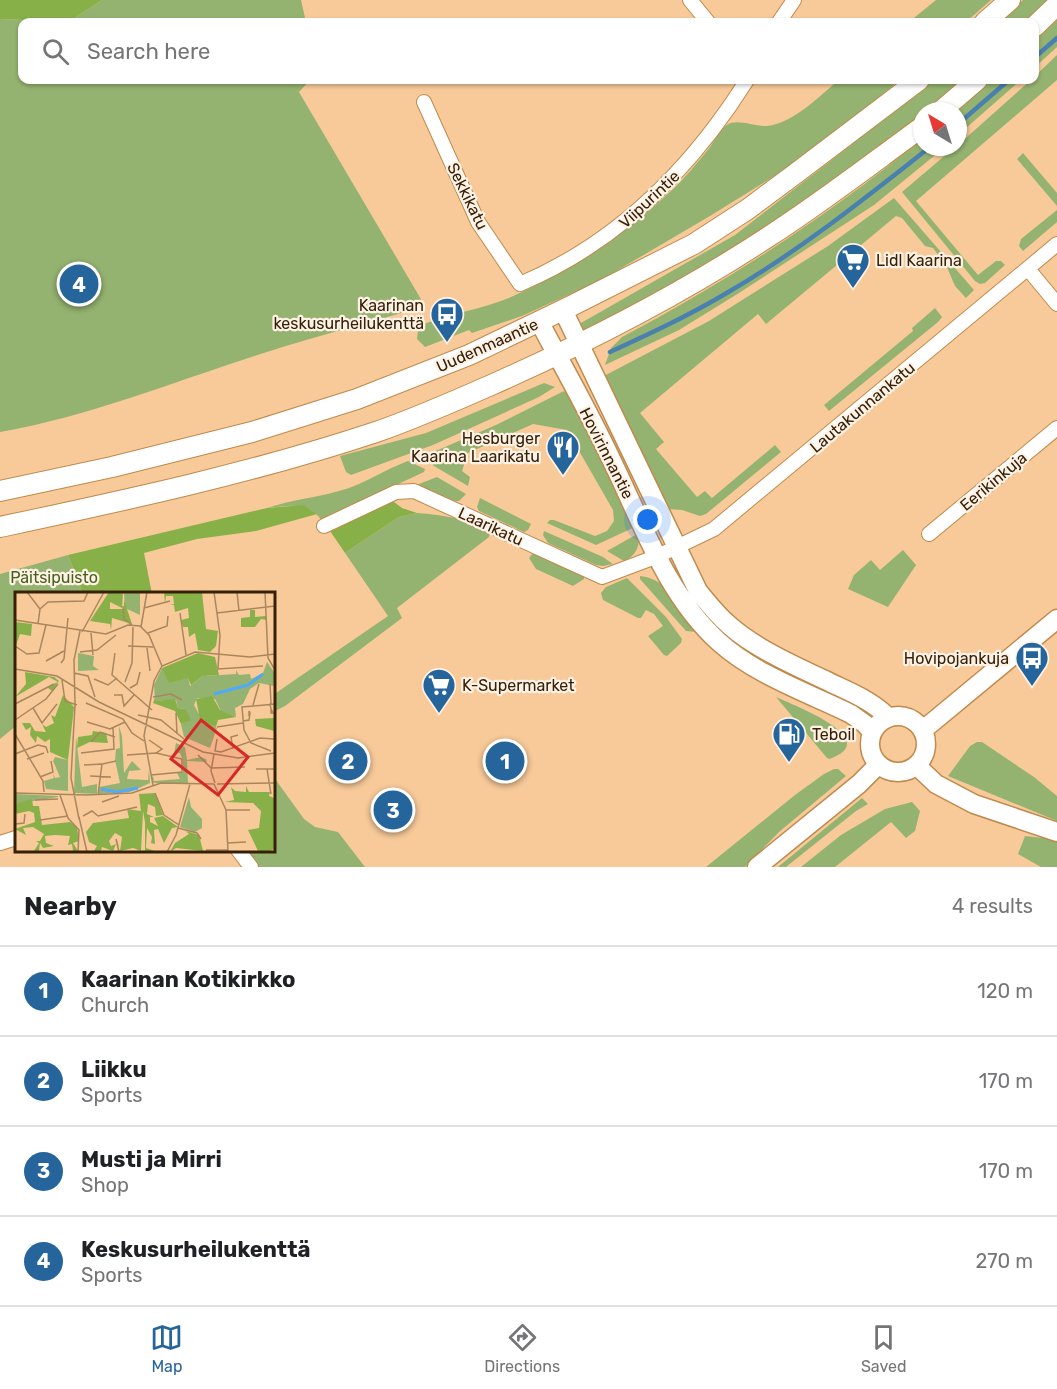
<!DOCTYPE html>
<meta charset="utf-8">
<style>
:root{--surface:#fff;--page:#f2f2f2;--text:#202124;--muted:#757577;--line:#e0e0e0;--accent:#26659b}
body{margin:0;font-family:Rubik,sans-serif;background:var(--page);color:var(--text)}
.compass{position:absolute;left:913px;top:102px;width:54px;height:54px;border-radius:50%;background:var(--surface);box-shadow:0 2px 4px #0004;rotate:322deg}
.you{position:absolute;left:648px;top:520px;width:21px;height:21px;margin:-15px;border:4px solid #fff;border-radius:50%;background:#1a73e8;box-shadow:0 0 0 9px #1a73e833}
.badge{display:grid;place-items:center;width:39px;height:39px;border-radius:50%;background:var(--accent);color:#fff;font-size:20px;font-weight:700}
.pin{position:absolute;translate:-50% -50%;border:3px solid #fff;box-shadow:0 2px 6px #0006}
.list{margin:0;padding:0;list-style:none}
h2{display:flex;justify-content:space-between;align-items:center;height:78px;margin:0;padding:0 24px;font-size:26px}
h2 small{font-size:20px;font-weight:400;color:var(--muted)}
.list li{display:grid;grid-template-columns:39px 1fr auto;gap:18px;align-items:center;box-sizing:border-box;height:90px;padding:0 24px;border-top:2px solid var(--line)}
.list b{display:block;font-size:22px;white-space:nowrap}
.list p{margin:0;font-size:20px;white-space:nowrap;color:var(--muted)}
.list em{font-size:20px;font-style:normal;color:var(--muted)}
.icon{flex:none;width:33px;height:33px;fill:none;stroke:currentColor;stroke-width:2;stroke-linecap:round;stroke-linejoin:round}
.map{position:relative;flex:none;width:1057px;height:867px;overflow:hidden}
.search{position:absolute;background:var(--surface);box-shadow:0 2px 4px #0004;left:18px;right:18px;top:18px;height:66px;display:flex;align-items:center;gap:15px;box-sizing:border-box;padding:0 21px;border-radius:12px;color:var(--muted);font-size:22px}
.sheet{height:438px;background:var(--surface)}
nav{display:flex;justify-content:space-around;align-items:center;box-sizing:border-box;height:84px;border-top:2px solid var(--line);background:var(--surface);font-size:16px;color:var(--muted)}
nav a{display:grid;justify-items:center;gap:3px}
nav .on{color:var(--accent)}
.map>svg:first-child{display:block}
.green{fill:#95b370}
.forest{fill:#87b148}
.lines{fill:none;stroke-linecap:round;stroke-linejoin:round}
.stream{stroke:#4a80af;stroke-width:4.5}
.minor-casing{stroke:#c08a4c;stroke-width:16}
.tertiary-casing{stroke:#c08a4c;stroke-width:21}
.secondary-casing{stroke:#c08a4c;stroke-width:22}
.minor{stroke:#fff;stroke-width:14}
.tertiary{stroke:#fff;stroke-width:18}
.secondary{stroke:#fff;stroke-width:20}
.labels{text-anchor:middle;stroke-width:4.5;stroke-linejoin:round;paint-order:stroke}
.street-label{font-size:16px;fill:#362106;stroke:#fef2e6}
.poi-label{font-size:16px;fill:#362106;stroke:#fef2e6;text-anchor:start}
.park-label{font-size:16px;fill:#456119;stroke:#fef2e6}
.inset-river{fill:none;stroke:#52a9f8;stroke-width:3}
.inset-road{fill:none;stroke:#aa865e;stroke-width:1.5}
.view{fill:#d62828;fill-opacity:0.15;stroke:#d62828;stroke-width:3}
.inset-edge{fill:none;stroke:#362106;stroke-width:3}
</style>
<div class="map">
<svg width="1057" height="867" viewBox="0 0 1057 867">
<rect width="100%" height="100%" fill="#f8ca99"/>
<path class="green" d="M102,0H301L306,22H69Z
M936,0H991L966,22H909Z
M1023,0H1048L1025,22H999Z
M0,19L58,22H22V80H310L299,92L425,306C373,322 319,335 267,352C178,380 92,416 0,432Z
M1057,20V47L1035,67V41Z
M1057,55V80L916,201L978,275L996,261H1001L1005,265L985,283L980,284L975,281L902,192L955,147H958V145L1031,80H1034L1035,76Z
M839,80H900L847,123L776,175L710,216L601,280L522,316L472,333L469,330L425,347L417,339L418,331L424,324C452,313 483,309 511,297C569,271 624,235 671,191C685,178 698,162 710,147C715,140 720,130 727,125C736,118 756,127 767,126C794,123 819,96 839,80Z
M935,80H962C908,125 852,170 793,211C725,258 653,297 579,334L581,323L735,235Z
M992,80H1021L958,135V111H956Z
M922,139V147H945L874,205L739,293L679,330L605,365L611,348L622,337C728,281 829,215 922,139Z
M1023,153L1057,193V206L1017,159Z
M894,198L974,290L966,298L955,286L946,265L933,248L925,246L902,218L896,216L766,324L758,314L640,413L664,442L656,449L697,497L705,491L712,498L775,445L781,452L706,514L700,516L682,510L667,509L602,377L709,321L828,246Z
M1057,210V222L1023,251L1019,246L1021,239Z
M935,308L942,317L938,322L829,411L824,405L913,331L912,328Z
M544,383L555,387L539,397L433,445L351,475L346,472L340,456L426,433Z
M564,391L575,402L637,526L596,545L547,523L550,520H554L595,536L607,531L614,521L613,510L567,430L533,424L468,453L462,471L470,477L468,486L434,466L429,460L431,453L496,425Z
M408,461L425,469L424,472L334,514L323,522C307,500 291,506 267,508C294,499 322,497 349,488C369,481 388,468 408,461Z
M437,477L466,494L459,501H455L420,487L419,484Z
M480,498L531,524L528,530L524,532L479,511L477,507Z
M417,513C447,515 463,519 490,532L489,537L397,608L402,618L285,706L273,712V695L388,616L345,553L399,517Z
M544,531L603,557L613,564L603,566L596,565L548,543L543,535Z
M639,533C640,546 636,556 624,561L607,551Z
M903,550L916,565L888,607L848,589L854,575L871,560L880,570Z
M533,553H537L584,576V579L573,586L536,569L529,558Z
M68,555L83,594H16V726L0,739V574Z
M640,576C667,578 684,609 701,629L696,632L686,631L640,579Z
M627,578L666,617L682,639L681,643L667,656L664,655L648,636L663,626L654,614L646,610L641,618H638L603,600L601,593L606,587Z
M776,697C791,704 847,725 847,744C847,752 836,756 830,759L827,758Z
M977,742H982L1034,777L1057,796V821L948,776L970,746Z
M834,769H838L846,776L779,832L745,867H706L795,795L824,774Z
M273,776L304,819L315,827L338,832L365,867H257L244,851L273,850Z
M862,798L868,804L856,811L786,867H778Z
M912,802L920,811L915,831L906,838L891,822L835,867H801L841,835L885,809Z
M1025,836L1052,839L1057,842V867H1041L1018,854Z"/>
<path class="forest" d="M0,0H102L69,22L0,19Z
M390,499L402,508L417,513L399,517L345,553L328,528Z
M303,505L317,514L256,531L197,539L144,553L152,594H83L68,555L267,508Z"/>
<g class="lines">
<path class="stream" d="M1034,58L1057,38
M958,124L1009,80
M610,352C649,334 688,316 725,294C798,252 864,199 930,147"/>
<defs>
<path id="minor" d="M690,0L708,22
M779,22L794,0
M424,102L478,222L520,284C619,242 691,169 747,80
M1028,269L1057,304
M324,526L396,492L414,491L602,577L658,556L714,529L1057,244
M929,534L1057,428
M0,843L16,838
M238,850L251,867"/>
<path id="tertiary" d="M563,310L698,591C708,603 717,615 729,625C753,647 795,666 825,680C847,691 870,699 888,717
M539,321C563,367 589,412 611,459C642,522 666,594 719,642C754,674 808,693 851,714L865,724L872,732
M870 744a28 28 0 1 1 56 0a28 28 0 1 1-56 0Z
M923,730L1057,619
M917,766L936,784L974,804L1057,832
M757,867L859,784L878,765"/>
<path id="secondary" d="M985,22L1010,0
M1034,27L1057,5
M941,111L977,80
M0,491L112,467L252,432L357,399L469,355L571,306L694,244L748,209L795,174L919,80
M0,527C126,500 253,473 376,432C414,419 452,402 489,386C586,343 680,295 768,237C821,203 871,164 922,127"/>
</defs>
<use href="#minor" class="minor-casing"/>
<use href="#tertiary" class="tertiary-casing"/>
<use href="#secondary" class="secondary-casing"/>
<use href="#minor" class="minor"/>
<use href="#tertiary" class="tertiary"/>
<use href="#secondary" class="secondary"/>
</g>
<defs>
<symbol id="supermarket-pin" viewBox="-11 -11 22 30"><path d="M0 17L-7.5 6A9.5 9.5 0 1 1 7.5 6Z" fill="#26659b" stroke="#fef2e6"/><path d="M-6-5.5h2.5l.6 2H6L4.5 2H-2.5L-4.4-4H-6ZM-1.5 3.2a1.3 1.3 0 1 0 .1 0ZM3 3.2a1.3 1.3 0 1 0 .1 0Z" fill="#fff"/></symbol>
<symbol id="bus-pin" viewBox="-11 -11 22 30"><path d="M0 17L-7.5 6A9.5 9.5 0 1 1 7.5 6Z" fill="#26659b" stroke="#fef2e6"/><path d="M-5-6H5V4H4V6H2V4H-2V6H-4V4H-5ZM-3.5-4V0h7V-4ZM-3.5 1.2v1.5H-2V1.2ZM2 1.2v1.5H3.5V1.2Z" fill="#fff"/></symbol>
<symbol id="restaurant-pin" viewBox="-11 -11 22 30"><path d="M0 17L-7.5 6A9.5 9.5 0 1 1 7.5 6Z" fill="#26659b" stroke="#fef2e6"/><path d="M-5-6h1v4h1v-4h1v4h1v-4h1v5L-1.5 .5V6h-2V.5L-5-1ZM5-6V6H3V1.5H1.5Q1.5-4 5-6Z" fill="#fff"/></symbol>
<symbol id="fuel-pin" viewBox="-11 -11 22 30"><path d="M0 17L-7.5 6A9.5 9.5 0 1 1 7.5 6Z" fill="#26659b" stroke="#fef2e6"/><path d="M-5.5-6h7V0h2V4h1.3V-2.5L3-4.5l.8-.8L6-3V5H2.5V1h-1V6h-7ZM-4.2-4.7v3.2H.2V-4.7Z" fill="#fff"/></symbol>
</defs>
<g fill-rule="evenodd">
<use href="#supermarket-pin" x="834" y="241" width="38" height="52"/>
<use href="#bus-pin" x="428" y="295" width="38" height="52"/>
<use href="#restaurant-pin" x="544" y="428" width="38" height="52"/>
<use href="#bus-pin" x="1013" y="639" width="38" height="52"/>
<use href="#supermarket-pin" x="420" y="666" width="38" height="52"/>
<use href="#fuel-pin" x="770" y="715" width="38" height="52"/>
</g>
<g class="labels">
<g class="street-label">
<text transform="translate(468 196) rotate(64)" y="6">Sekkikatu</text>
<text transform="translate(649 199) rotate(-43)" y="6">Viipurintie</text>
<text transform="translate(487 345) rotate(-24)" y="6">Uudenmaantie</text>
<text transform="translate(862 407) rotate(-40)" y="6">Lautakunnankatu</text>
<text transform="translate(607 453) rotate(63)" y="6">Hovirinnantie</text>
<text transform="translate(993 481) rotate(-40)" y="6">Eerikinkuja</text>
<text transform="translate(491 526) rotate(25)" y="6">Laarikatu</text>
</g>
<g class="poi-label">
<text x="876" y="266">Lidl Kaarina</text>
<text x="424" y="311" text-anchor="end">Kaarinan<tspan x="424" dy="18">keskusurheilukenttä</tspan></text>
<text x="540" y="444" text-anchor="end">Hesburger<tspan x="540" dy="18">Kaarina Laarikatu</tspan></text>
<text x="1009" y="664" text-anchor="end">Hovipojankuja</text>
<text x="462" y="691">K-Supermarket</text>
<text x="812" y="740">Teboil</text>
</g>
<g class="park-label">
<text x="54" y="583">Päitsipuisto</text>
</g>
</g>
<g transform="translate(15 592)">
<rect width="260" height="260" fill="#f8ca99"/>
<path d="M109,0H125V23L110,16ZM63,61L79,64L78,74L84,78L63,79ZM252,70L259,80V94L244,91L235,97L228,112L220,116L221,125L206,119L200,107L182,106L179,113L186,126L202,136L195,156L169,145L166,132L175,129L171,117L163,116L161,108L140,109L139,93L147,76L157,90L173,85L175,94L188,84L221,82V78L224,83L235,82L236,87L248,81ZM104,134L107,144L109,181L117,169L126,178L114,179L112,187L133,188L134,177L135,191L115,200L84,202V195L105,191L100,168L101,157L105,156ZM61,145L67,195L82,192V202L59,201ZM161,151L170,155L172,168L186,165L191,167L192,170L172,169L173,191H140L137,190V185L138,184L139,189L165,187L162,181L168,180V169L165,161H159ZM40,165L53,168V199L31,197L29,189L39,186L38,181L40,186L45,185L38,169ZM0,202L43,204V205L0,212ZM174,205L176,215L187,227V236L180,240L165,235Z" fill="#95b370"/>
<path d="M94,0H108L107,16L95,10V17H109V8L117,32L97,26L96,38L95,32L75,29ZM149,0H187L191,37L203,39L201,54L195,60L183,58L180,41L174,45L173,35H168L166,28L174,26L173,16L160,20L159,13H155L159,12L158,4H151L150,12ZM235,18H240V25L251,24L252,28L246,27L240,35H226V26L235,25ZM0,30L17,32L16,44L5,42L1,53ZM183,61L200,65L204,83L188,84L176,93L173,86L154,91L147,76ZM10,80L39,85L44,89L37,99L32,95L43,90L34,85L0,105L11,92ZM48,103L59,115L53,168L35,160V147L30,150L22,144L21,151L15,143L16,135L11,138L7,131H15L20,139L31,140L27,132L31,135L39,131L36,123L40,125ZM197,104L205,118L221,125L203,128L201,135L185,128L181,107ZM140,106L141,109L160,107L163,116L171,117L176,129L166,132L160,119L138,111ZM259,126V139L241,134L240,127ZM78,139L91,141L93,151L75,150L62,156L63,145L77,143ZM231,194L234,200H255L254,204L259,206V257L255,259H243L233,238L244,236L246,219L238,211L210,210L219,208L216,195L220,199L231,200ZM140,201L148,223L141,224L140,215L133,212L132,222L139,225H135V230L143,234L139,226L148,224L163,235L157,236L149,251L143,237L139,238L140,252L136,251L137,245L132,236L131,256L140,259H130V230L128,219L126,259L118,256L105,259L107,245L100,241L94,249L96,254L101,252L98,259L87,255L86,259H79L82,254L74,250L71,240L78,231L114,226L112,217L126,219L124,202ZM17,207L18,214H24L27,233L55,230L62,235L64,249L58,251L63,259H58L57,252L53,253L55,244L40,243L30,244L31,251L39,254L28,256L25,251L24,259H19L24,251L21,249H25L29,242L18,235L8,236L11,243L0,237L20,230L19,221L14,219L0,222V212ZM171,239L184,243L188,259L161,256L155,260L160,251L174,242Z" fill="#87b148"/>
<path class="inset-river" d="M199,102L233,93L248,82M86,197L102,200L123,196"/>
<path class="inset-road" d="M12,0L25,17L23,32M199,0L205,43L203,77L248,74M222,0L224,19M250,0L253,66L260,78M108,14L109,27L117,33M129,16L155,9M25,17L33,10L69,9L73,0M165,21L171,63M202,21L260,14M0,28L91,42L113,33L125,34L134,43L147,74M126,35L132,0M67,40L89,0M76,41L78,63M133,41L152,34L153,24M0,54L12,62L24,61L31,33M113,54L138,55M132,56L135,79M65,60L82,58L101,43M100,61L97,83L137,118M31,69L49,59M46,71L49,67L53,26M0,77L42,84L84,110L188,160L223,166L260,161M59,81L73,84L80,105M79,87L93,93L102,86M47,88L50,109L62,113M110,90L117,71L118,35M255,92L256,111L255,112L256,117V121H258L256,117M115,96L122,92L125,80M99,103H107L109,114L119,103M138,105L156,102L167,108M71,111L108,127L117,141L129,149M0,112L39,92M60,113L56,186L64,227M60,113L59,68L65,39M238,113L244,92M18,116L27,131L42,112M161,121L162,142M123,123L146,128L169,147M0,128L31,107L43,92M228,129L234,128L235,121L234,119V124M72,130L95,137L110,130M202,135L228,131M0,142L28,189L29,200M202,147L200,159L206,160L245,146L259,147M76,150L85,140L100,145M218,157L216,145L223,143M256,159L236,151L229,138L227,115L260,112M66,161L99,157L98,136M0,162L23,153L31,155L33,161M199,162L196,179L200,191M112,163L141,161L147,157L134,148M183,163L196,176M12,167L29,161M69,173L87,172M196,176L230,175M252,177H241H259M252,177L256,202M136,183L167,180V167L141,161M75,184L96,185M25,185L38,180L36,169M199,192L211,218L213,260M202,192L260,191M138,193L129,144L139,89L147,74L180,60L235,65L260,62M0,201L71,203L117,201L146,191L199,192M140,201L149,223L164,233M45,203L53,226L64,238L63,260M83,203L87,172L101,169M20,208L43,207M87,210L104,204M211,218H235M68,224L77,219L83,224L122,215M64,225L72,260M25,228L53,224M0,232L9,231L10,222M163,236L182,241L186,247M212,251L231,250M103,254L101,247L104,260M191,258H213M152,260L161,243L175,192"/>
<path class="view" d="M186,128L233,165L203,203L156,167Z"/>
<rect width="260" height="260" class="inset-edge"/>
</g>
</svg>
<svg class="compass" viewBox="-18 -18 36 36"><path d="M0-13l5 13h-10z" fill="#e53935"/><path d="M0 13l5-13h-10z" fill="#757577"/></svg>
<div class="you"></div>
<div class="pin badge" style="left:505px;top:761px">1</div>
<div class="pin badge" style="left:348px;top:761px">2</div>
<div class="pin badge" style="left:393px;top:810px">3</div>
<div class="pin badge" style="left:79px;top:284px">4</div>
<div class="search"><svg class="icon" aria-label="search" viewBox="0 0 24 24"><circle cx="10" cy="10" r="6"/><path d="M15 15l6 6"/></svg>Search here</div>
</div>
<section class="sheet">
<h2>Nearby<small>4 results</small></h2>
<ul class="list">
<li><span class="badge">1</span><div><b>Kaarinan Kotikirkko</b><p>Church</p></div><em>120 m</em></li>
<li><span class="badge">2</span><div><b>Liikku</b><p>Sports</p></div><em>170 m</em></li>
<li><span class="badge">3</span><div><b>Musti ja Mirri</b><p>Shop</p></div><em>170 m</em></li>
<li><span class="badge">4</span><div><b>Keskusurheilukenttä</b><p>Sports</p></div><em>270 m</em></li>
</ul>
</section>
<nav>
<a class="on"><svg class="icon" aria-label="map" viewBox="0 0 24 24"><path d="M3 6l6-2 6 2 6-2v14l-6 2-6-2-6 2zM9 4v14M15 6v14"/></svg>Map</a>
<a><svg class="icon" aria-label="directions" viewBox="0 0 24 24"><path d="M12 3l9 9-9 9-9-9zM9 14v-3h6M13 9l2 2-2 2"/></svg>Directions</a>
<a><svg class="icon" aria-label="saved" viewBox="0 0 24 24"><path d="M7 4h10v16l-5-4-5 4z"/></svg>Saved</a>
</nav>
